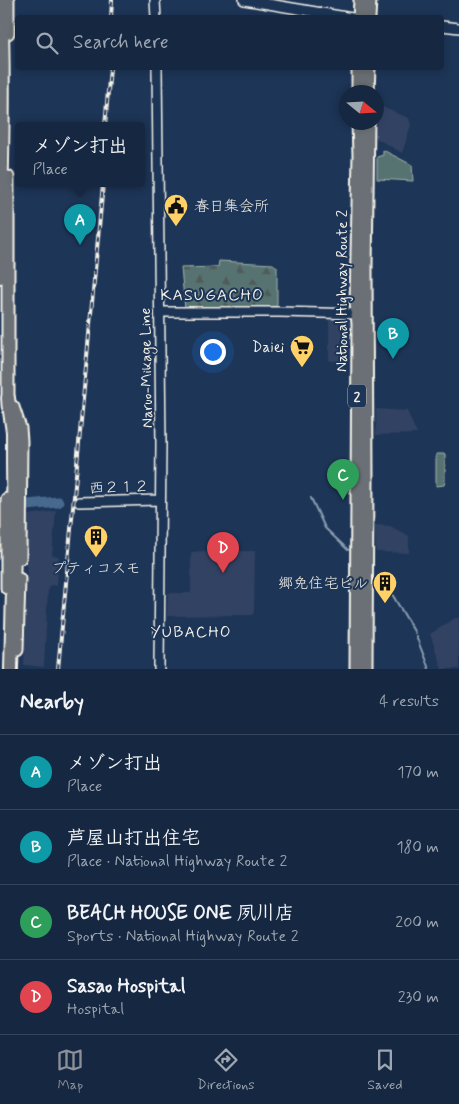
<!DOCTYPE html>
<meta charset="utf-8">
<style>
:root{--surface:#162841;--page:#1f3048;--text:#f1f3f6;--muted:#9ea6b1;--line:#35445a;--accent:#8c9099}
body{margin:0;font-family:Mynerve,"Klee One",sans-serif;background:var(--page);color:var(--text)}
.compass{position:absolute;left:339px;top:85px;width:45px;height:45px;border-radius:50%;background:var(--surface);box-shadow:0 2px 8px #0003;rotate:108deg}
.you{position:absolute;left:212px;top:351px;width:18px;height:18px;margin:-12px;border:4px solid #fff;border-radius:50%;background:#1a73e8;box-shadow:0 0 0 8px #1a73e833}
.badge{display:grid;place-items:center;width:32px;height:32px;border-radius:50%;background:var(--accent);color:#fff;font-size:16px;font-weight:700}
.pin{position:absolute;translate:-50% -41px;filter:drop-shadow(0 1px 2px #0008)}
.pin::after{content:'';position:absolute;top:26px;width:18px;height:15px;background:inherit;clip-path:polygon(0 0,100% 0,50% 100%)}
.popup{position:absolute;left:15px;top:122px;width:130px;height:65px;box-sizing:border-box;display:grid;place-content:center;border-radius:5px;background:var(--surface);filter:drop-shadow(0 1px 4px #0005);font-size:16px;white-space:nowrap;color:var(--muted)}
.popup b{font-size:19px;color:var(--text)}
.popup::after{content:'';position:absolute;left:50%;top:100%;margin-left:-10px;border:10px solid transparent;border-top-color:var(--surface)}
.list{margin:0;padding:0;list-style:none}
h2{display:flex;justify-content:space-between;align-items:center;height:65px;margin:0;padding:0 20px;font-size:21px}
h2 small{font-size:16px;font-weight:400;color:var(--muted)}
.list li{display:grid;grid-template-columns:32px 1fr auto;gap:15px;align-items:center;box-sizing:border-box;height:75px;padding:0 20px;border-top:1px solid var(--line)}
.list b{display:block;font-size:19px;white-space:nowrap}
.list p{margin:0;font-size:16px;white-space:nowrap;color:var(--muted)}
.list em{font-size:16px;font-style:normal;color:var(--muted)}
.icon{flex:none;width:28px;height:28px;fill:none;stroke:currentColor;stroke-width:2;stroke-linecap:round;stroke-linejoin:round}
.map{position:relative;flex:none;width:459px;height:669px;overflow:hidden}
.search{position:absolute;background:var(--surface);box-shadow:0 2px 8px #0003;left:15px;right:15px;top:15px;height:55px;display:flex;align-items:center;gap:12px;box-sizing:border-box;padding:0 18px;border-radius:5px;color:var(--muted);font-size:19px}
.sheet{height:365px;background:var(--surface)}
nav{display:flex;justify-content:space-around;align-items:center;box-sizing:border-box;height:70px;border-top:1px solid var(--line);background:var(--surface);font-size:14px;color:var(--muted)}
nav a{display:grid;justify-items:center;gap:2px}
nav .on{color:var(--accent)}
.map>svg:first-child{display:block}
.built{fill:#334263}
.forest{fill:url(#forest-firs);stroke:#a6b2ac}
.park{fill:#577371;stroke:#a6b2ac}
.lines{fill:none;stroke-linecap:round;stroke-linejoin:round}
.stream{stroke:#8c9fb1;stroke-width:2}
.river{stroke:#46698d;stroke-width:11}
.tertiary-casing{stroke:#f4f1e8;stroke-width:12}
.trunk-casing{stroke:#f4f1e8;stroke-width:15}
.motorway-casing{stroke:#f4f1e8;stroke-width:16}
.tertiary{stroke:#1d3557;stroke-width:9}
.trunk{stroke:#6b7074;stroke-width:11}
.motorway{stroke:#6b7074;stroke-width:12}
.rail-casing{stroke:#f4f1e8;stroke-width:4}
.rail{stroke:#1d3557;stroke-width:2;stroke-dasharray:5.5;stroke-linecap:butt}
.labels{text-anchor:middle;stroke-width:4;stroke-linejoin:round;paint-order:stroke}
.shield{fill:#1d3557;stroke:#b4b9bc;stroke-width:1}
.shield-label{font-size:14px;font-weight:bold;fill:#f4f1e8}
.poi-label{font-size:15px;fill:#f4f1e8;stroke:#1d3557;text-anchor:end}
.street-label{font-size:15px;fill:#f4f1e8;stroke:#1d3557}
.neighbourhood-label{font-size:16px;letter-spacing:1px;fill:#f4f1e8;stroke:#1d3557}
</style>
<div class="map">
<svg width="459" height="669" viewBox="0 0 459 669">
<defs>
<pattern id="forest-firs" width="22" height="20" patternUnits="userSpaceOnUse" patternTransform="scale(1.25)"><rect width="22" height="20" fill="#577371"/><path d="M5 1l3.5 6h-7zM16 11l3.5 6h-7z" fill="#4f5b59"/></pattern>
</defs>
<rect width="100%" height="100%" fill="#1d3557"/>
<filter id="ink" filterUnits="userSpaceOnUse"><feTurbulence type="fractalNoise" baseFrequency=".02" numOctaves="2"/><feDisplacementMap in="SourceGraphic" scale="10" xChannelSelector="R" yChannelSelector="G"/><feConvolveMatrix kernelMatrix="1 2 1 2 8 2 1 2 1" color-interpolation-filters="sRGB"/></filter>
<g filter="url(#ink)">
<path class="built" d="M377,105L409,118L411,125L402,153L376,138Z
M329,317H349V361H329Z
M376,409L407,411L417,434L376,435Z
M56,511L52,555L59,556L57,586L50,585L49,590H48L44,667L24,665L26,610L28,515Z
M375,525L390,526L409,536V553L376,552Z
M206,551V553H224L227,551H255L254,612L252,615L167,616L168,593H191V552Z
M455,618H459V669H442L430,634Z"/>
<path class="forest" d="M219,261L273,264L277,267V304L274,308L185,309L181,268L218,267Z"/>
<path class="park" d="M383,150L412,165L413,181L377,179V157L383,155Z
M436,454H445V481L444,485L436,486Z"/>
<g class="lines">
<path class="stream" d="M311,498L325,528L348,550
M392,594L415,633
M416,636L429,669"/>
<path class="river" d="M27,505L58,502"/>
<defs>
<path id="tertiary" d="M155,0L156,18
M244,0L352,18
M442,26L459,28
M157,68L161,445L159,669
M160,312H279L361,314
M79,502L160,500"/>
<path id="trunk" d="M8,0V33
M359,18L360,0
M369,18L370,0
M358,92V68
M368,92L369,68
M8,406V177
M13,407L20,428L21,441L20,558
M7,588V499
M17,650L19,579
M356,669L358,324L356,303L359,155L358,122
M366,669L367,478L366,268L368,122"/>
<path id="motorway" d="M0,277C1,185 5,92 1,0
M8,398L13,432V463L14,551L11,669"/>
</defs>
<use href="#tertiary" class="tertiary-casing"/>
<use href="#trunk" class="trunk-casing"/>
<use href="#motorway" class="motorway-casing"/>
<use href="#tertiary" class="tertiary"/>
<use href="#trunk" class="trunk"/>
<use href="#motorway" class="motorway"/>
<defs>
<path id="rail" d="M111,18L112,0
M105,126L110,68
M58,669L103,184"/>
</defs>
<use href="#rail" class="rail-casing"/>
<use href="#rail" class="rail"/>
</g>
</g>
<defs>
<symbol id="civic-pin" viewBox="-11 -11 22 30"><path d="M0 17L-7.5 6A9.5 9.5 0 1 1 7.5 6Z" fill="#ffd166" stroke="#1d3557"/><path d="M-.6-6.5H3V-4.5H.6V-3L4-1V1h2V6H-6V1h2V-1L-.6-3ZM-1.2 2.5V6h2.4V2.5Z" fill="#111"/></symbol>
<symbol id="supermarket-pin" viewBox="-11 -11 22 30"><path d="M0 17L-7.5 6A9.5 9.5 0 1 1 7.5 6Z" fill="#ffd166" stroke="#1d3557"/><path d="M-6-5.5h2.5l.6 2H6L4.5 2H-2.5L-4.4-4H-6ZM-1.5 3.2a1.3 1.3 0 1 0 .1 0ZM3 3.2a1.3 1.3 0 1 0 .1 0Z" fill="#111"/></symbol>
<symbol id="building-pin" viewBox="-11 -11 22 30"><path d="M0 17L-7.5 6A9.5 9.5 0 1 1 7.5 6Z" fill="#ffd166" stroke="#1d3557"/><path d="M-4-6H4V6H1V3H-1V6H-4ZM-2.5-4.3h1.7v1.8h-1.7ZM.8-4.3h1.7v1.8H.8ZM-2.5-1h1.7V.8h-1.7ZM.8-1h1.7V.8H.8Z" fill="#111"/></symbol>
</defs>
<g fill-rule="evenodd">
<use href="#civic-pin" x="162" y="192" width="28" height="38"/>
<use href="#supermarket-pin" x="288" y="333" width="28" height="38"/>
<use href="#building-pin" x="82" y="523" width="28" height="38"/>
<use href="#building-pin" x="371" y="569" width="28" height="38"/>
</g>
<g class="labels">
<rect class="shield" x="348" y="384.5" width="18" height="23" rx="4"/>
<g class="shield-label">
<text x="357" y="401">2</text>
</g>
<g class="poi-label">
<text x="194" y="211" text-anchor="start">春日集会所</text>
<text x="284" y="352">Daiei</text>
<text x="96" y="573" text-anchor="middle">プティコスモ</text>
<text x="368" y="588">郷免住宅ビル</text>
</g>
<g class="street-label">
<text transform="translate(342 291) rotate(-90)" y="5">National Highway Route 2</text>
<text transform="translate(146 368) rotate(-91)" y="5">Naruo-Mikage Line</text>
<text transform="translate(119 487) rotate(-2)" y="5">西２１２</text>
</g>
<g class="neighbourhood-label">
<text x="212" y="300">KASUGACHO</text>
<text x="191" y="637">YUBACHO</text>
</g>
</g>
</svg>
<svg class="compass" viewBox="-18 -18 36 36"><path d="M0-13l5 13h-10z" fill="#e53935"/><path d="M0 13l5-13h-10z" fill="#9ea6b1"/></svg>
<div class="you"></div>
<div class="pin badge" style="left:80px;top:245px;background:#0f9aa8">A</div>
<div class="popup"><b>メゾン打出</b>Place</div>
<div class="pin badge" style="left:393px;top:359px;background:#0f9aa8">B</div>
<div class="pin badge" style="left:343px;top:500px;background:#2e9e5b">C</div>
<div class="pin badge" style="left:223px;top:573px;background:#e0444e">D</div>
<div class="search"><svg class="icon" aria-label="search" viewBox="0 0 24 24"><circle cx="10" cy="10" r="6"/><path d="M15 15l6 6"/></svg>Search here</div>
</div>
<section class="sheet">
<h2>Nearby<small>4 results</small></h2>
<ul class="list">
<li><span class="badge" style="background:#0f9aa8">A</span><div><b>メゾン打出</b><p>Place</p></div><em>170 m</em></li>
<li><span class="badge" style="background:#0f9aa8">B</span><div><b>芦屋山打出住宅</b><p>Place · National Highway Route 2</p></div><em>180 m</em></li>
<li><span class="badge" style="background:#2e9e5b">C</span><div><b>BEACH HOUSE ONE 夙川店</b><p>Sports · National Highway Route 2</p></div><em>200 m</em></li>
<li><span class="badge" style="background:#e0444e">D</span><div><b>Sasao Hospital</b><p>Hospital</p></div><em>230 m</em></li>
</ul>
</section>
<nav>
<a class="on"><svg class="icon" aria-label="map" viewBox="0 0 24 24"><path d="M3 6l6-2 6 2 6-2v14l-6 2-6-2-6 2zM9 4v14M15 6v14"/></svg>Map</a>
<a><svg class="icon" aria-label="directions" viewBox="0 0 24 24"><path d="M12 3l9 9-9 9-9-9zM9 14v-3h6M13 9l2 2-2 2"/></svg>Directions</a>
<a><svg class="icon" aria-label="saved" viewBox="0 0 24 24"><path d="M7 4h10v16l-5-4-5 4z"/></svg>Saved</a>
</nav>
